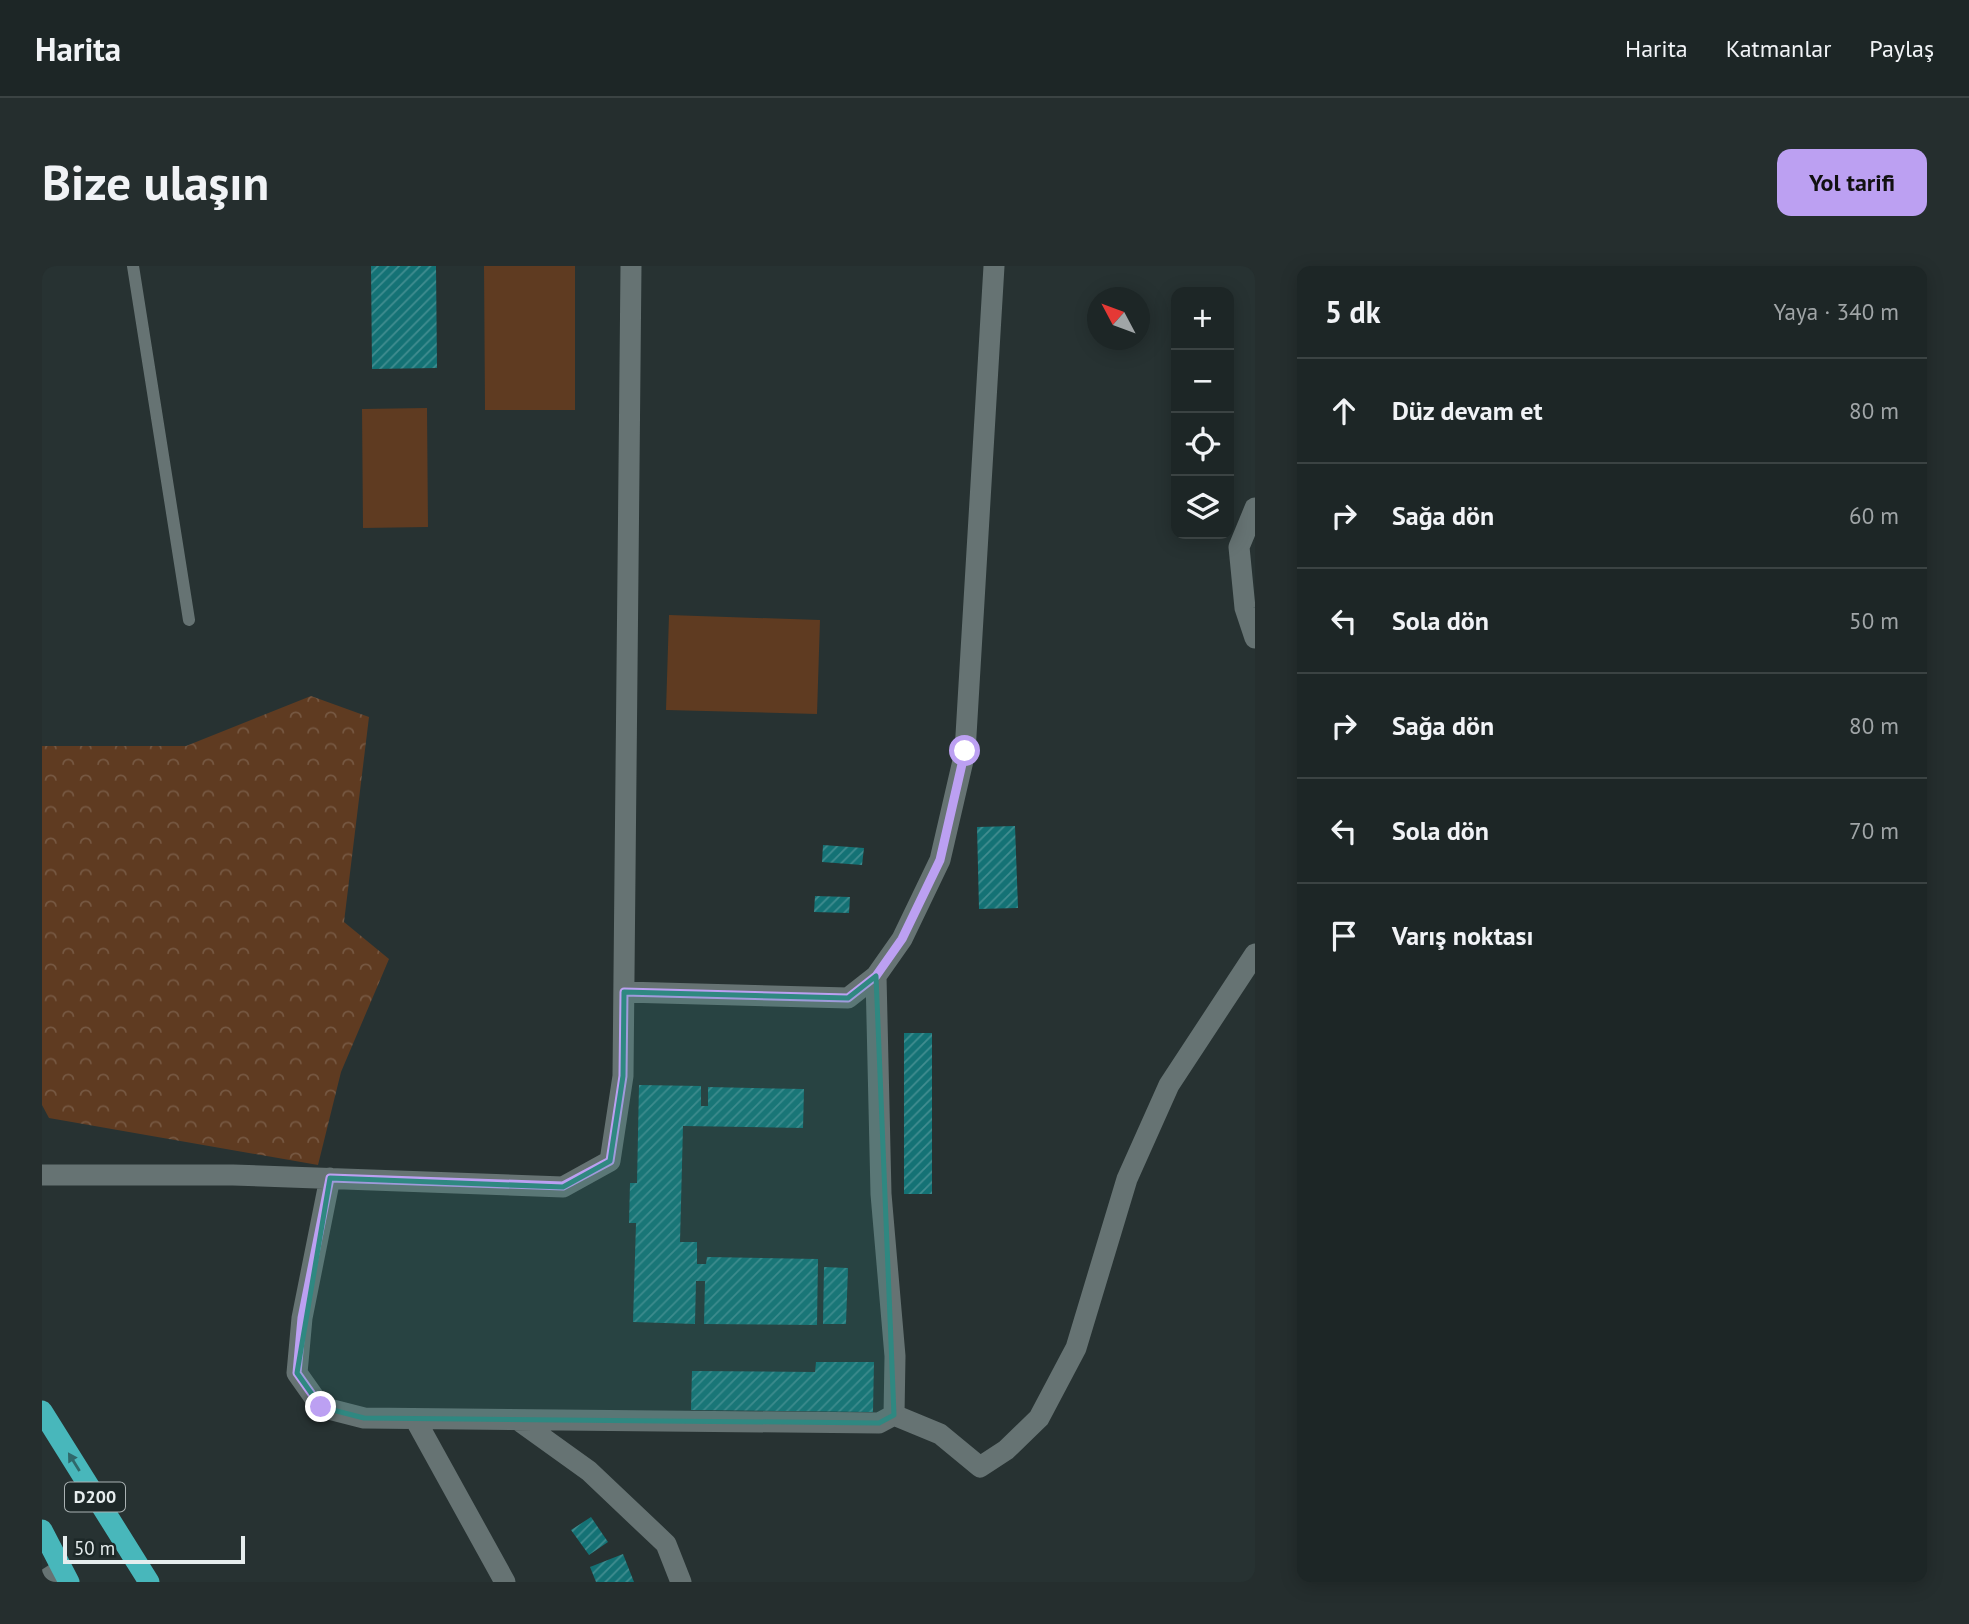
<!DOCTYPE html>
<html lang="tr">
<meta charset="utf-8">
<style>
:root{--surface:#1d2626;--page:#252e2e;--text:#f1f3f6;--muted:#a0a5a7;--line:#3b4343;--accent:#bca0f2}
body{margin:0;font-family:"PT Sans",sans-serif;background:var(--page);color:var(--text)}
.controls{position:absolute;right:21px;top:21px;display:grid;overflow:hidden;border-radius:14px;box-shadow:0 4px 18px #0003}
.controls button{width:63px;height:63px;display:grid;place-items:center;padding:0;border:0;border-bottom:2px solid var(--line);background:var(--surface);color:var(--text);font:35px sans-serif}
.compass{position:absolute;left:1045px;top:21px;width:63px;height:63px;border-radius:50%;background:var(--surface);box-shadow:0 4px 18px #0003;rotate:311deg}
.scale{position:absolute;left:21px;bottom:18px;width:182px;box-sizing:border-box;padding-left:7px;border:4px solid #e6edee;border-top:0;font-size:19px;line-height:24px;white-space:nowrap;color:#e6edee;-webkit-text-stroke:5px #1d2828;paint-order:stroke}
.stop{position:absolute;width:21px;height:21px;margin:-16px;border:5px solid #bca0f2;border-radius:50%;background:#fff}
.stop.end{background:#bca0f2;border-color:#fff;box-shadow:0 2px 7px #0008}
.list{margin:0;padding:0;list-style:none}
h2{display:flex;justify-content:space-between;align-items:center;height:91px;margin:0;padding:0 28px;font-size:30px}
h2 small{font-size:23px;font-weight:400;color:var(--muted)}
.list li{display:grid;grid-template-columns:46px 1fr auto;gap:21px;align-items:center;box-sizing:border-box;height:105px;padding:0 28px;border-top:2px solid var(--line)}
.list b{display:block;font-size:26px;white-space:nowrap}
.list em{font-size:23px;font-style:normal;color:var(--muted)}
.icon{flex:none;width:38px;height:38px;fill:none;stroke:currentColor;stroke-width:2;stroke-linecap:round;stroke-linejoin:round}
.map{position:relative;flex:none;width:1213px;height:1316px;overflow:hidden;border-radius:14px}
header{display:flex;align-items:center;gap:42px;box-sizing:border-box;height:98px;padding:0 35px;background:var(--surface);border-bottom:2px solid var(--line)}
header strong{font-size:33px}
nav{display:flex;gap:38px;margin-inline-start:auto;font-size:24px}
.intro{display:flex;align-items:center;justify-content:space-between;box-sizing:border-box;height:168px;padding:0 42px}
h1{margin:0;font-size:49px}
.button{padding:18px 32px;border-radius:14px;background:var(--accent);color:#111;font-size:24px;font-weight:700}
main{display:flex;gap:42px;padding:0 42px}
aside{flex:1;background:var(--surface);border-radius:14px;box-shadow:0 4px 18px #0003}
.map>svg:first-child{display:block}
.forest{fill:url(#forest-crowns)}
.garden{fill:#5f3b21}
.building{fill:url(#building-hatch)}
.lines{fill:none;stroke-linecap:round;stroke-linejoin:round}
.lane{stroke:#667373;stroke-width:12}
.street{stroke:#667373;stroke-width:21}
.highway{stroke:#48b7bb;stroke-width:21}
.oneway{fill:#30686a}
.route{stroke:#bca0f2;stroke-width:9}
.marked{fill:#2f8881;fill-opacity:0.2;stroke:#2f8881;stroke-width:5;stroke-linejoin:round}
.labels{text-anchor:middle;stroke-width:7;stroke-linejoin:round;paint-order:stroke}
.shield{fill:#1d2828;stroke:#aab2b3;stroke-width:2}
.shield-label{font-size:18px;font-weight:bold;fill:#e6edee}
</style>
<header>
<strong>Harita</strong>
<nav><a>Harita</a><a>Katmanlar</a><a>Paylaş</a></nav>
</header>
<div class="intro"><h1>Bize ulaşın</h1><a class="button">Yol tarifi</a></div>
<main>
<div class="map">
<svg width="1213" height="1316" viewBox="0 0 1213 1316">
<defs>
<pattern id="forest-crowns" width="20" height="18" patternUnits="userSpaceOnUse" patternTransform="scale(1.75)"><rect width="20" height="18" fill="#5f3b21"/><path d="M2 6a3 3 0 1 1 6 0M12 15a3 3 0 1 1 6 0" fill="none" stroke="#765842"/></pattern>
<pattern id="building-hatch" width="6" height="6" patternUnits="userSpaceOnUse" patternTransform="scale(1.75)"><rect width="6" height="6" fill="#147275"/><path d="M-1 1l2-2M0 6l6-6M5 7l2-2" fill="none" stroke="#428d90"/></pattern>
</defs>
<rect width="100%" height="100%" fill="#273232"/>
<path class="forest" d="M269,430L327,451L302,656L347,693L299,806L276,899L7,852L0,839V480H144Z"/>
<path class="garden" d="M442,0H533V144H443Z
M385,142L386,261L321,262L320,143Z
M627,349L778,354L775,448L624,444Z"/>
<path class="building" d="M329,0H394L395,102L330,103Z
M973,560L976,642L937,643L935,561Z
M781,579L822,582L820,599L780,596Z
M773,630L808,631L807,647L772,646Z
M862,767H890V928H862Z
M597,819L659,820V840H666V821L762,823L761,862L641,860L638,976H655V998H664L665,991L776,993L775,1059L662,1058L663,1015H654L653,1058L591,1056L594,957H587L588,917H595Z
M782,1001L806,1002L804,1058H781Z
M774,1096H832L831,1146L649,1144L650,1105L773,1106Z
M549,1251L566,1276L547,1289L529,1264Z
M581,1288L592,1316H554L548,1301Z"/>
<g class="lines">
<path class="lane" d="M91,0L147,354"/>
<path class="street" d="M1213,242L1197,281L1203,342L1213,372
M582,726L806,732L834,710L860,673L898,594L923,486L952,0
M0,909H191L521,921L568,895L581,810L589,0
M288,912L260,1052L255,1107L279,1141L322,1152L837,1157L852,1149L853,1090L839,928L834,710
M852,1149L898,1168L938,1201L964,1184L997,1152L1034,1082L1085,913L1127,819L1213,688
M373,1153L463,1316
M476,1154L547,1205L624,1278L639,1316
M0,1316L19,1304"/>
<path class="highway" d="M0,1145L107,1316
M0,1264L27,1316"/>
</g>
<defs><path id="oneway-solid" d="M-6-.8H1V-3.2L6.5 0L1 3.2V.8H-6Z" transform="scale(1.75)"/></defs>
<use class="oneway" href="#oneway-solid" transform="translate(32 1196) rotate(-122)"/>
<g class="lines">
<path class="route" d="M279,1141L255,1107L260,1052L288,912L521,920L568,895L581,810L582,726L806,732L834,710L860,673L898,594L923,485"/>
</g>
<path class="marked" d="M834,710L852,1149L837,1157L322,1152L279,1141L255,1107L288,912L521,921L568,895L581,810L582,726L806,732Z"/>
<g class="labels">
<rect class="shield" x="23" y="1216.5" width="60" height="29" rx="5"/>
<g class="shield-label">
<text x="53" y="1237">D200</text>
</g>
</g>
</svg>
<div class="controls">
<button>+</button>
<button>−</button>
<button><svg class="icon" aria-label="locate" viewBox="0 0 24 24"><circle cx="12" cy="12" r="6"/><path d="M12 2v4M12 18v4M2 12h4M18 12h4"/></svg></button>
<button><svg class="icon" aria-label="layers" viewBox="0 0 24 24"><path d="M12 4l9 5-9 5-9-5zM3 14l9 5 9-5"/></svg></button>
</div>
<svg class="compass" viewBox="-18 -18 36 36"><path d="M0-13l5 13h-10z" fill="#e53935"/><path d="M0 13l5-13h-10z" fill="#a0a5a7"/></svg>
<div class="scale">50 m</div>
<div class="stop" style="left:923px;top:485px"></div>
<div class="stop end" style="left:279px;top:1141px"></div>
</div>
<aside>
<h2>5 dk<small>Yaya · 340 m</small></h2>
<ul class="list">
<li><svg class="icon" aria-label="ahead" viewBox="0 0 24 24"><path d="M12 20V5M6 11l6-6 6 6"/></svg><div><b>Düz devam et</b></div><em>80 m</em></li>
<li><svg class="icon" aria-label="right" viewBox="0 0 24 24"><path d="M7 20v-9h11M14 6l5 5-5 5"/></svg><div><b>Sağa dön</b></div><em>60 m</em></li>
<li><svg class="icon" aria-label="left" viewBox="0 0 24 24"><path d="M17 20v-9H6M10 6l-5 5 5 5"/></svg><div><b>Sola dön</b></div><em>50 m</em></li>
<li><svg class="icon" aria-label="right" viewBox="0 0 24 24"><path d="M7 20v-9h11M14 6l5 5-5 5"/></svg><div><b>Sağa dön</b></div><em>80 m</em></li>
<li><svg class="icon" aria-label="left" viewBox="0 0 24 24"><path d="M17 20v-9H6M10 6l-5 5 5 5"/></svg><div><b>Sola dön</b></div><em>70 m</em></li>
<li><svg class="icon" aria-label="arrive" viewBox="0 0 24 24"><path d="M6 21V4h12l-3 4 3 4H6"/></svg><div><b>Varış noktası</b></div></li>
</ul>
</aside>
</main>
